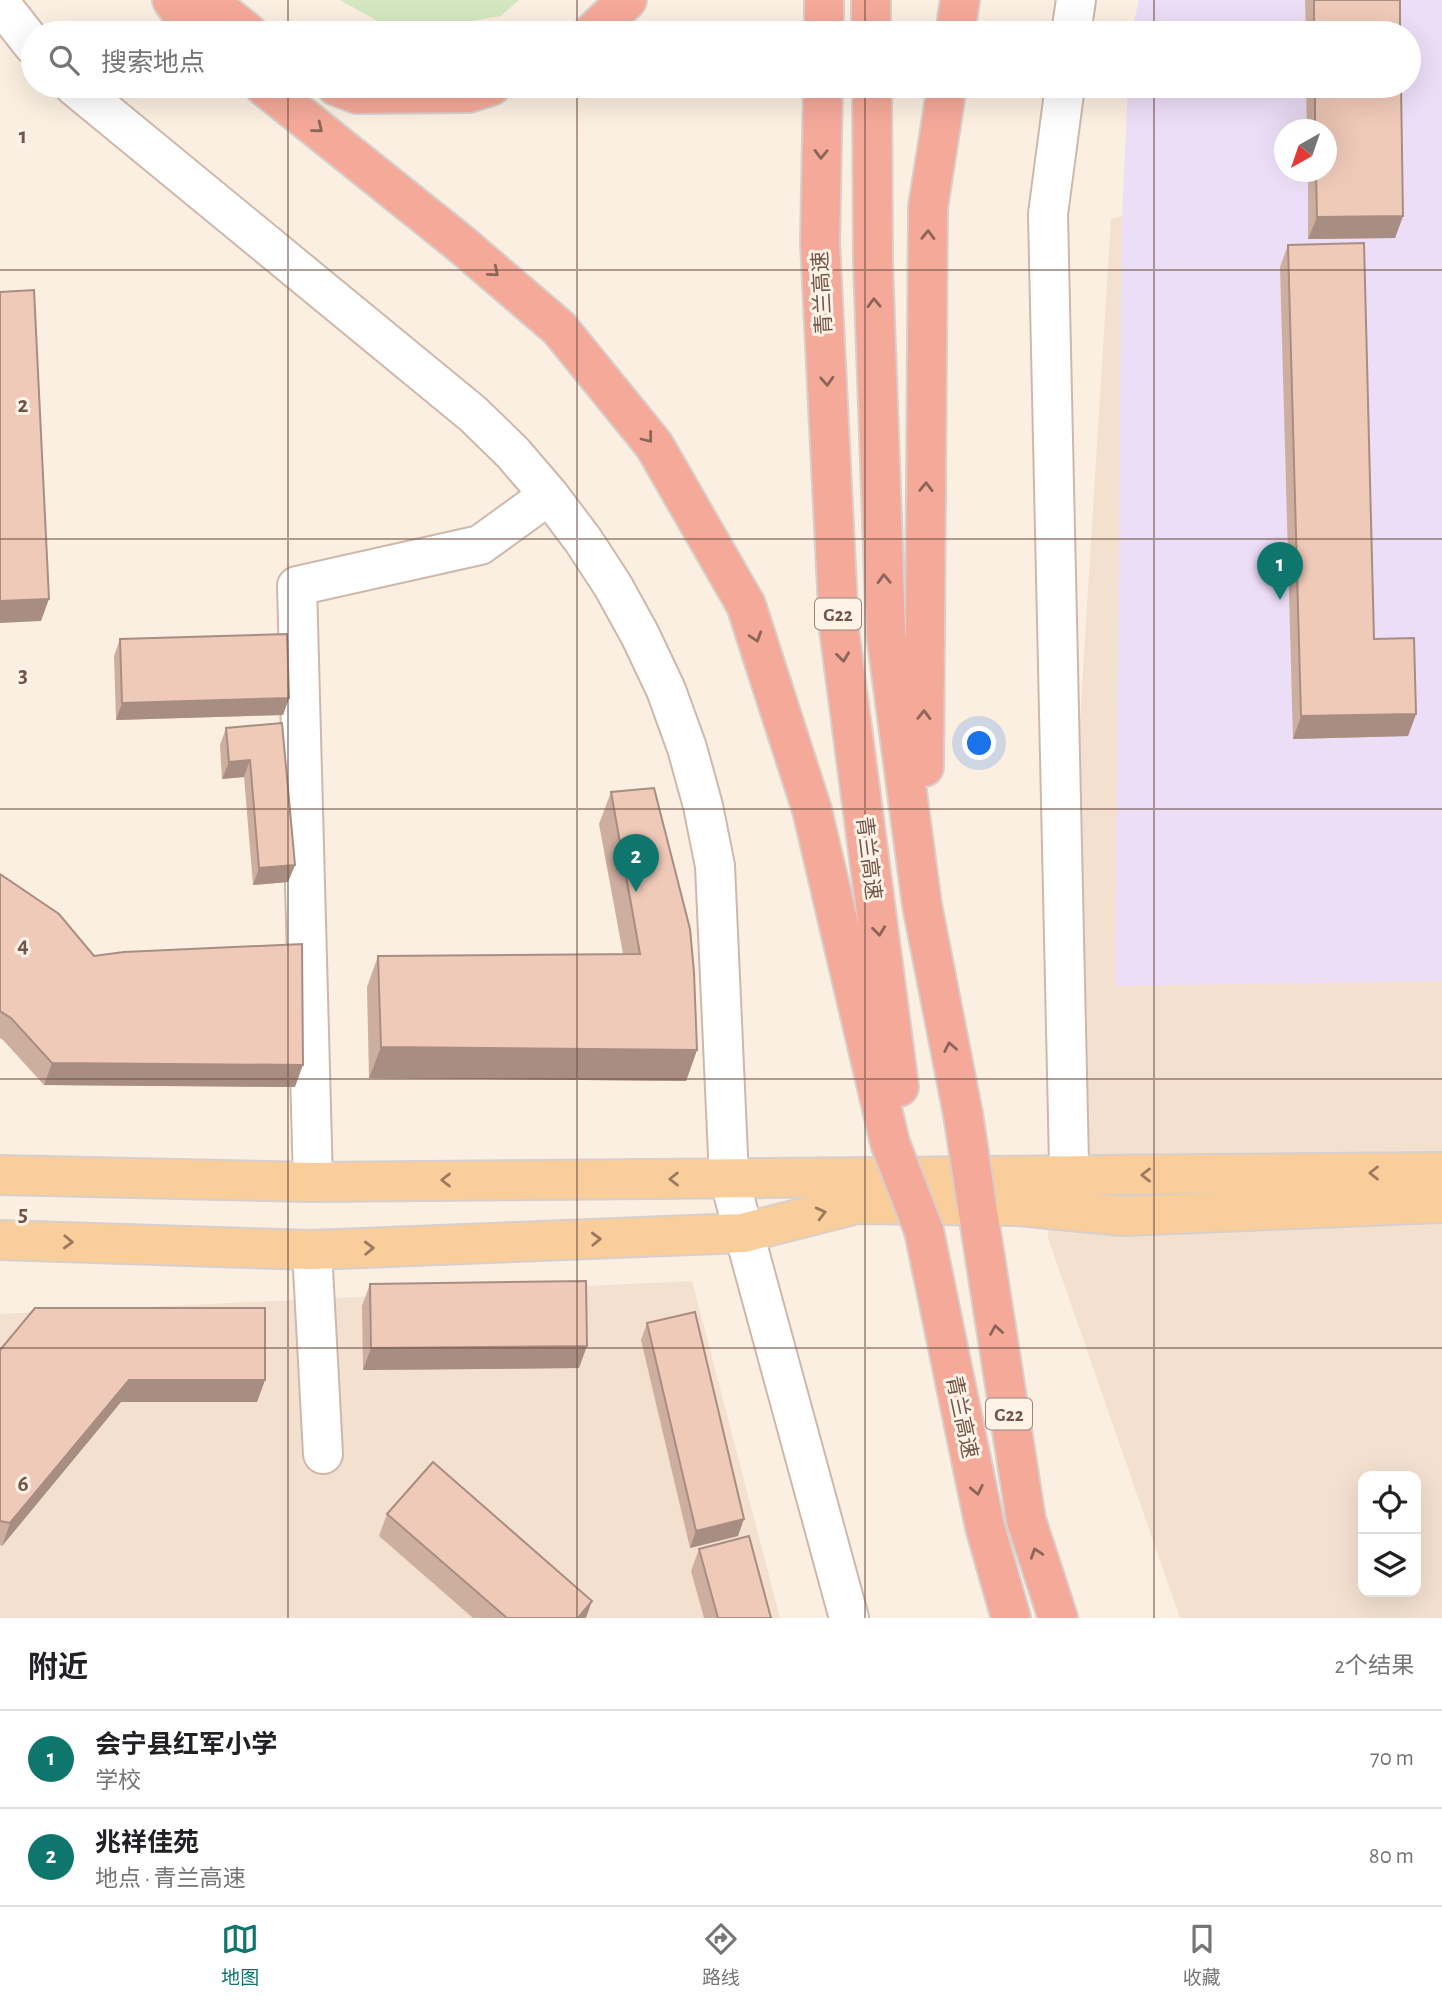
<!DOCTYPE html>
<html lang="zh">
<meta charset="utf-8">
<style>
:root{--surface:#fff;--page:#f6f6f6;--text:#202124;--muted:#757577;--line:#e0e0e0;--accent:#0f766e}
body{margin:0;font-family:"Alegreya Sans","Noto Sans SC",sans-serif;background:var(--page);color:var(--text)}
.controls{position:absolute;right:21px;bottom:21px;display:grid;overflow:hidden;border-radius:14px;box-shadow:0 7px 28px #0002}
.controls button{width:63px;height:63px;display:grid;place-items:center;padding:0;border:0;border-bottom:2px solid var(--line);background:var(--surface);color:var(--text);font:35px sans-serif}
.compass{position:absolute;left:1274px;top:119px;width:63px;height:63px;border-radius:50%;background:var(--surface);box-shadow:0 7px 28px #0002;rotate:220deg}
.you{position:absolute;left:980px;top:744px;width:24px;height:24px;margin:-18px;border:5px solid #fff;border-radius:50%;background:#1a73e8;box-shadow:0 0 0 10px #1a73e833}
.badge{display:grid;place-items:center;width:46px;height:46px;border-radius:50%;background:var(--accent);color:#fff;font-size:23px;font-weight:700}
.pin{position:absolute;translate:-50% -58px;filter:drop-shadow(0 2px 4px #0008)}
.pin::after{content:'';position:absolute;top:37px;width:24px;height:21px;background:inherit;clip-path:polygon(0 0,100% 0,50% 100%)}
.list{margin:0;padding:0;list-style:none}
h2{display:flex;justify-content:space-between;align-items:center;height:91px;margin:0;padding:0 28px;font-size:30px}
h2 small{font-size:23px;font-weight:400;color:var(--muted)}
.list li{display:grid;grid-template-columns:46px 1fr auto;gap:21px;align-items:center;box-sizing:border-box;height:98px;padding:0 28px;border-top:2px solid var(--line)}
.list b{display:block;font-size:26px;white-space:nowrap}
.list p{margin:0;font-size:23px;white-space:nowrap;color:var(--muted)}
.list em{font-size:23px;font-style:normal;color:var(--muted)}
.icon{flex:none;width:38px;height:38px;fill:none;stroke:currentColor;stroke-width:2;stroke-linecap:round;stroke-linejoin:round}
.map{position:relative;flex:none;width:1442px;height:1618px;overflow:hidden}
.search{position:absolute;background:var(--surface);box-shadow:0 7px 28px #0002;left:21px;right:21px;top:21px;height:77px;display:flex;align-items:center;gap:18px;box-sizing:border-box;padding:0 24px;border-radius:38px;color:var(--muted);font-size:26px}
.sheet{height:287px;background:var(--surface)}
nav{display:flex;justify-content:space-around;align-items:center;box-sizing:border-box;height:98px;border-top:2px solid var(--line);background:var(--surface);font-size:19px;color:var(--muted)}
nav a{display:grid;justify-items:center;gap:4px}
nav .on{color:var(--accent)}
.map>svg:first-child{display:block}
.residential{fill:#f3e0cf;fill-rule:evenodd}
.education{fill:#ecdef7;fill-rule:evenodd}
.green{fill:#d4e8c0}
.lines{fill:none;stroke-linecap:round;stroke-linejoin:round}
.minor-casing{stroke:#ceb8ab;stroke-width:42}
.major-casing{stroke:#d8cfcc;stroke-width:42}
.highway-casing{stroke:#d8cfcc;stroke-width:42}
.minor{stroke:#fff;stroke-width:38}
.major{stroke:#f9ce9a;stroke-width:38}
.highway{stroke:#f5a999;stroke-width:38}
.highway-bridge-casing{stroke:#d8cfcc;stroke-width:42;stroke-linecap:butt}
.highway-bridge{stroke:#f5a999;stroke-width:38}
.wall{fill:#ceae9f}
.shaded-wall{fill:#a88d82}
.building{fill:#f0cab9;stroke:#a88d82;stroke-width:2}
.oneway{stroke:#8c6559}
.oneway2{stroke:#9a7961}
.grid{fill:none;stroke:#725449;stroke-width:2;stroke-opacity:0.55}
.labels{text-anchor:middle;stroke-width:6;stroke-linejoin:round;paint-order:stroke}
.shield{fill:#fff3e7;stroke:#9c8478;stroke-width:2}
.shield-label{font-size:19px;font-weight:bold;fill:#725449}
.street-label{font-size:21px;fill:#725449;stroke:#fff3e7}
.grid-label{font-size:23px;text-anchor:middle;font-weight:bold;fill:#725449;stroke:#fff3e7;stroke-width:6;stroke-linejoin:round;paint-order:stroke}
</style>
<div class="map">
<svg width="1442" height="1618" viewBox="0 0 1442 1618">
<rect width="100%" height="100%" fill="#fbefe1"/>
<path class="residential" d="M1442,139V1618H1180L1048,1238L1111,219L1284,170L1326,172ZM1363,1476H1416V1592H1363Z
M692,1281L780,1618H0V1314Z"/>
<path class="education" d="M1139,0H1442V981L1115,986L1122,219L1128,86H1409V33H1131ZM1284,130H1326V172H1284Z"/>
<path class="green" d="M340,0H519L501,16L399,33Z"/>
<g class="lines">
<defs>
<path id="minor" d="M0,3L33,45
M1071,33L1076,0
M74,86L473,414L513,453L549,495L583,540L613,586L640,635L666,690L687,748L703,806L715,866L729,1178L849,1618
M1065,86L1048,214L1070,1209
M313,1182L297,586L480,545L549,495
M312,1250L323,1454"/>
<path id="major" d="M0,1175L313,1182L1442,1172
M0,1240L312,1250L743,1233L857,1204L1016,1206L1124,1216L1442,1203"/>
<path id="highway" d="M172,0L195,33
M207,0L248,33
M871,0V33
M592,33L627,0
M824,33V0
M955,33L960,0
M264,86L461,244L559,328L654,445L746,605L812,810L890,1143
M336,86L357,94L469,93L491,86
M823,86L820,242L839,629L899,1087
M872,86L873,263L886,634L922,905L963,1114
M924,767L928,207L947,86
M977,1206L1026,1520L1058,1618
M924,1231L985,1527L1011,1618"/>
</defs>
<use href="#minor" class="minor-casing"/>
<use href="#major" class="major-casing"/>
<use href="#highway" class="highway-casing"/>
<use href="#minor" class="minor"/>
<use href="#major" class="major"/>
<use href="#highway" class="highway"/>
<defs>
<path id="highway-bridge" d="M963,1114L977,1206
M890,1143L924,1231"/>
</defs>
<use href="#highway-bridge" class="highway-bridge-casing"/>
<use href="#highway-bridge" class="highway-bridge"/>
</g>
<path class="wall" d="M1305,0H1400V33H1306Z
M1306,86H1401L1403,216L1395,238L1308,239V172H1326V130H1307Z
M1288,245L1374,639L1416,714L1408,736L1293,739L1280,267Z
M120,639L289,698L283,715L116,720L114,656Z
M282,723L295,865L288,882L253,885L244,777L222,779L220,745L226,728Z
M611,792L697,1050L686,1081L369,1078L367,987L378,956L623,954L599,824Z
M0,874L94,956L295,1087L44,1085L3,1040L0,1038Z
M370,1284L579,1368L363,1370L362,1306Z
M647,1323L738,1536L690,1548L641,1340Z
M0,1350L265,1380L257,1402H121L2,1546L0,1545Z
M387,1514L586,1618H473L379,1536Z
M699,1549L771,1618H704L691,1571Z"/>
<path class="shaded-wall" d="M1403,216L1395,238L1308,239L1317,217Z
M49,599L41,621L0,623V601Z
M289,698L283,715L116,720L122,703Z
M1416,714L1408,736L1293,739L1301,716Z
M250,760L244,777L222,779L229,762Z
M295,865L288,882L253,885L259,868Z
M381,1047L697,1050L686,1081L369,1078Z
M52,1063L303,1065L295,1087L44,1085Z
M587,1346L579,1368L363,1370L371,1348Z
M129,1380H265L257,1402H121L2,1546L10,1523Z
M744,1519L738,1536L690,1548L696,1531Z
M592,1601L586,1618H578Z"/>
<path class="building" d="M1314,0H1400V33H1314Z
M1315,86H1401L1403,216L1317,217L1316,172H1326V130H1315Z
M1364,243L1374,639L1414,638L1416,714L1301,716L1288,245Z
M34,290L49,599L0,601V292Z
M287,634L289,698L122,703L120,639Z
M282,723L295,865L259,868L250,760L229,762L226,728Z
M654,788L690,929L694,972L697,1050L381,1047L378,956L640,954L611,792Z
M0,874L59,914L94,956L124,952L302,944L303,1065L52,1063L11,1018L0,1011Z
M586,1281L587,1346L371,1348L370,1284Z
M35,1308H265V1380H129L10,1523L0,1521V1350Z
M695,1312L744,1519L696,1531L647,1323Z
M433,1462L592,1601L578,1618H507L387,1514Z
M749,1536L771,1618H718L699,1549Z"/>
<defs><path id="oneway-chevron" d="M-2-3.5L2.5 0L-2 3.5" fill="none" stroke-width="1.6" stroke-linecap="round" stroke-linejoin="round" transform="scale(1.75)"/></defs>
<g class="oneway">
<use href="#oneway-chevron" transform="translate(318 128) rotate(39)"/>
<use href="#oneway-chevron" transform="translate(821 154) rotate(91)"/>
<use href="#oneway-chevron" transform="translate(928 235) rotate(-89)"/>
<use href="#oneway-chevron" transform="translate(494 272) rotate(40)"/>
<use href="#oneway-chevron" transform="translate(874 303) rotate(-92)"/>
<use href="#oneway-chevron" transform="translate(827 381) rotate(87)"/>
<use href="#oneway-chevron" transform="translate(648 438) rotate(52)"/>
<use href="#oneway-chevron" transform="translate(926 487) rotate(-89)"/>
<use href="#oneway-chevron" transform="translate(884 579) rotate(-92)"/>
<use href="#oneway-chevron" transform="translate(756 637) rotate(72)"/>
<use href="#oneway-chevron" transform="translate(843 657) rotate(83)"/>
<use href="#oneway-chevron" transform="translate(924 715) rotate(-89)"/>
<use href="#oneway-chevron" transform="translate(879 931) rotate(83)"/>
<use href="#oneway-chevron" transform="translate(950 1047) rotate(-101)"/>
<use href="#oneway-chevron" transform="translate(996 1330) rotate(-99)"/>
<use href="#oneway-chevron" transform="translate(977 1490) rotate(78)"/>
<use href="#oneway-chevron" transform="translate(1036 1553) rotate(-108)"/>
</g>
<g class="oneway2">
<use href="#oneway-chevron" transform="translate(1374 1173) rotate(180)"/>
<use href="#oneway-chevron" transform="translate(1146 1175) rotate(180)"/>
<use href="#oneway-chevron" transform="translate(674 1179) rotate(180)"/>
<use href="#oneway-chevron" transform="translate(446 1180) rotate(180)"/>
<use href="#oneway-chevron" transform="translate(821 1213) rotate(-14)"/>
<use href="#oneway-chevron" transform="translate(596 1239) rotate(-2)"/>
<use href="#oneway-chevron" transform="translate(68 1242) rotate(2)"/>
<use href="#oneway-chevron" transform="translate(369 1248) rotate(-2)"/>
</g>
<path class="grid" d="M288,0V33M577,0V33M865,0V33M1154,0V33M288,86V1618M577,86V1618M865,86V1618M1154,86V1618M0,270H1442M0,539H1442M0,809H1442M0,1079H1442M0,1348H1442"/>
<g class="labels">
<g class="shield">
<rect x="815" y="598.5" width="46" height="31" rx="5"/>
<rect x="986" y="1398.5" width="46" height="31" rx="5"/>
</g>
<g class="shield-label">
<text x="838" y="621">G22</text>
<text x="1009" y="1421">G22</text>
</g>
<g class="street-label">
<text transform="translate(822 293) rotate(-93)" y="7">青兰高速</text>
<text transform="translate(869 858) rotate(83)" y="7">青兰高速</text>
<text transform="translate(962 1417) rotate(78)" y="7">青兰高速</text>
</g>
</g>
<g class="grid-label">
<text x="23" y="143">1</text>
<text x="23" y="412">2</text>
<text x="23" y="682">3</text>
<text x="23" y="952">4</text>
<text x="23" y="1221">5</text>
<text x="23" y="1491">6</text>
</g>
</svg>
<div class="controls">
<button><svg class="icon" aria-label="locate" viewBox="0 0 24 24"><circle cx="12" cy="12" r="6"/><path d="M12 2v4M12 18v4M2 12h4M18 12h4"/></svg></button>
<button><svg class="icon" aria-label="layers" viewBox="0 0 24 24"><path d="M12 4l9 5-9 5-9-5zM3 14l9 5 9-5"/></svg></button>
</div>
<svg class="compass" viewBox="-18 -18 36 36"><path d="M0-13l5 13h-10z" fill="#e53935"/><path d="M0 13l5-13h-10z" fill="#757577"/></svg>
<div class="you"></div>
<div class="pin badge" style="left:1280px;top:600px">1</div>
<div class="pin badge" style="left:636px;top:892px">2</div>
<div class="search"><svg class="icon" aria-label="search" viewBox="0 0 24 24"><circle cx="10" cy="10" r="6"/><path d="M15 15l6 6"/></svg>搜索地点</div>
</div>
<section class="sheet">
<h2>附近<small>2个结果</small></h2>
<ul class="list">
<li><span class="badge">1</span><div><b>会宁县红军小学</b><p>学校</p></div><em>70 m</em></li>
<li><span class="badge">2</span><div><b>兆祥佳苑</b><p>地点 · 青兰高速</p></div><em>80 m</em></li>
</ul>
</section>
<nav>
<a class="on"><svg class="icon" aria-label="map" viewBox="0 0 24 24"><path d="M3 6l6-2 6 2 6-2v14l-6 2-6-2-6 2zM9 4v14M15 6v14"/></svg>地图</a>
<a><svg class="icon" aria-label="directions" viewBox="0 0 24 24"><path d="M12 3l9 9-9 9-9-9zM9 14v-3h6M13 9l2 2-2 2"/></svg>路线</a>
<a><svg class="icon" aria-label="saved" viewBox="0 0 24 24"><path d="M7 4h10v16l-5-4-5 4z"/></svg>收藏</a>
</nav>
